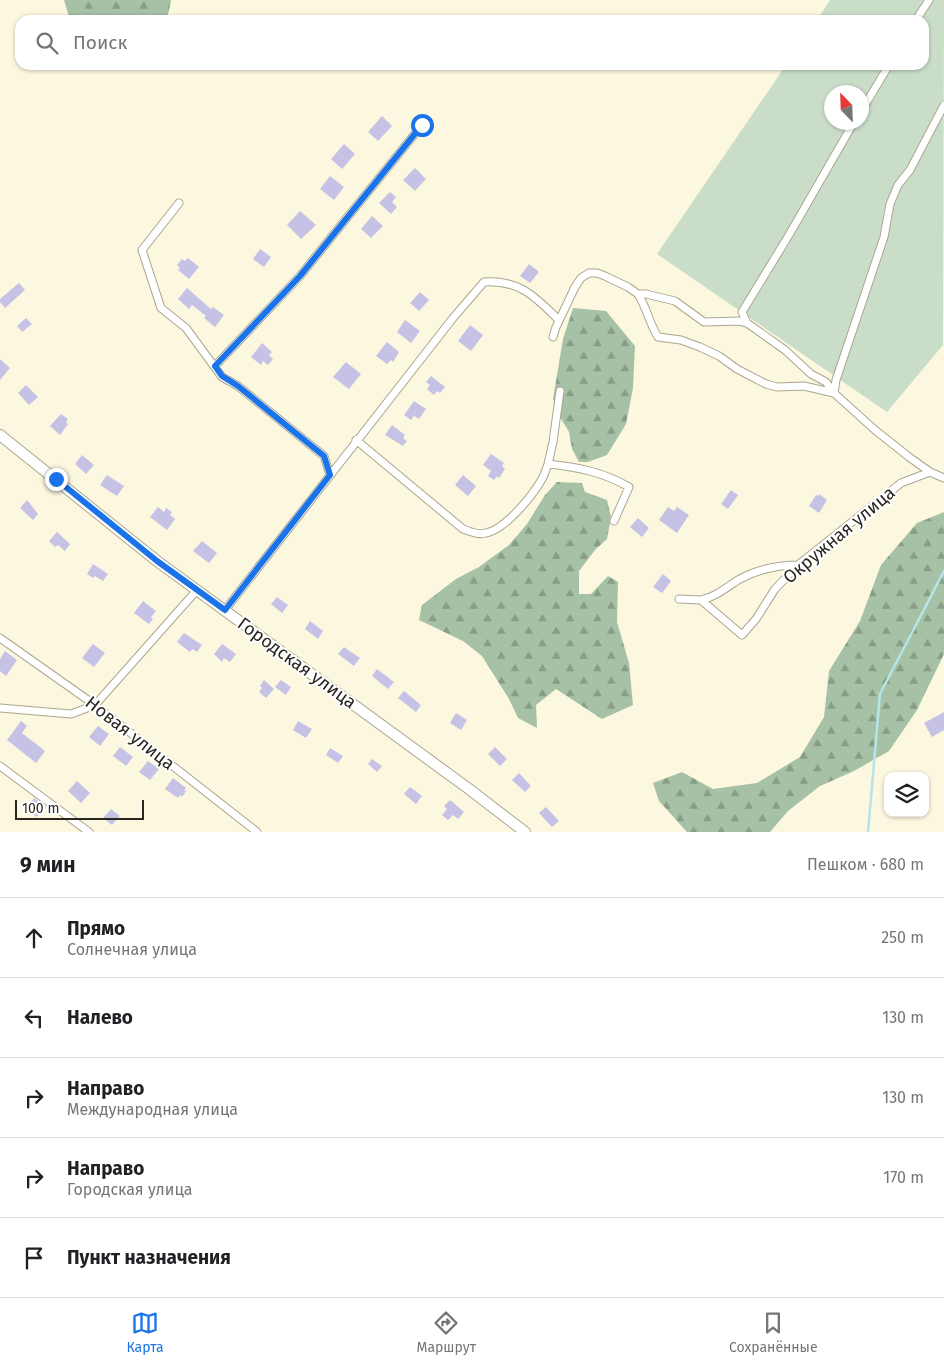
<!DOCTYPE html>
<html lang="ru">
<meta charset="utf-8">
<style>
:root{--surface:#fff;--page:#f2f2f2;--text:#202124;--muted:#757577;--line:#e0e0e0;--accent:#1a73e8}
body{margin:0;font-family:"Fira Sans",sans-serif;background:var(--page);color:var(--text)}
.controls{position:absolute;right:15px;bottom:15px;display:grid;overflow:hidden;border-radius:10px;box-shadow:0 1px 4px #0004}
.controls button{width:45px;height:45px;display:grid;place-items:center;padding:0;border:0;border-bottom:1px solid var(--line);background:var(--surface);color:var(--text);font:25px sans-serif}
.compass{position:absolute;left:824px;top:85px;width:45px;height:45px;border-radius:50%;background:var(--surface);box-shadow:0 1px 4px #0004;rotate:337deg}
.scale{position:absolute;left:15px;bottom:12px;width:129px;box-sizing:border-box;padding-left:5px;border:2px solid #29271f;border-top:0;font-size:14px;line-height:18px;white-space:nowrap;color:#29271f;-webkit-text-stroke:4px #fff;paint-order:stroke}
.stop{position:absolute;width:15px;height:15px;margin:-11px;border:4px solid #1a73e8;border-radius:50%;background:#fff}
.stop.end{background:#1a73e8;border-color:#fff;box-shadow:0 1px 5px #0008}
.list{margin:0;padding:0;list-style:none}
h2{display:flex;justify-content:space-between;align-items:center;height:65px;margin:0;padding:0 20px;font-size:21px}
h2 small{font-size:16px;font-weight:400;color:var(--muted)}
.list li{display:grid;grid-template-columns:32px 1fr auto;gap:15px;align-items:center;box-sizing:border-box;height:80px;padding:0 20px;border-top:1px solid var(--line)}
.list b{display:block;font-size:19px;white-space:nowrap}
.list p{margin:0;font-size:16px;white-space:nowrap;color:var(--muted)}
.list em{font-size:16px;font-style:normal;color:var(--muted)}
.icon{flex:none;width:28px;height:28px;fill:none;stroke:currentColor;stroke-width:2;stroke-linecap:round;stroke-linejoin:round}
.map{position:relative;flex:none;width:944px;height:832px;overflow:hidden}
.search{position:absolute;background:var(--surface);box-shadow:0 1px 4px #0004;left:15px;right:15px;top:15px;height:55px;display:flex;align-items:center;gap:12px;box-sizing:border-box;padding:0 18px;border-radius:15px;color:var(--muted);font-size:19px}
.sheet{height:465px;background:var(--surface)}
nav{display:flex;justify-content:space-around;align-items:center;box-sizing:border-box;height:70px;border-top:1px solid var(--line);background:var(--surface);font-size:14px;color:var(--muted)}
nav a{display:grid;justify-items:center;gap:2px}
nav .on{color:var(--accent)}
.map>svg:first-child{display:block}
.forest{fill:url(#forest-firs)}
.garden{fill:#c9ddc9;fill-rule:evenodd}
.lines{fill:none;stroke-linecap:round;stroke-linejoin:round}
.stream{stroke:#b5e5e8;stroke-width:2.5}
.building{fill:#c6c2e5}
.minor-casing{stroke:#aba690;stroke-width:9}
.secondary-casing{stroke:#aba690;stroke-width:12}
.minor{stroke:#fff;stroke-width:7}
.secondary{stroke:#fff;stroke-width:10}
.route{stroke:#1a73e8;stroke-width:6}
.labels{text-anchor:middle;stroke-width:4;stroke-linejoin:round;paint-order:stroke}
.street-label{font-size:18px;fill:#29271f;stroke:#fff}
</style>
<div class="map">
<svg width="944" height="832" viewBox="0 0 944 832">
<defs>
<pattern id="forest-firs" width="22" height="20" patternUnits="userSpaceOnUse" patternTransform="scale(1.25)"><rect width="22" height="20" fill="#a6c1a5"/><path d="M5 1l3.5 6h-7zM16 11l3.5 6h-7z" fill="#879d86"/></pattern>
</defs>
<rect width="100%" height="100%" fill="#fcf7df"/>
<path class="forest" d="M64,0H171L167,20H70Z
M573,308L606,311L635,346L633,388L626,424L607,455L588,462H579L572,449L569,432L560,417L553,399L563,339Z
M557,482L582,483L585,492L607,500L611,517L607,539L595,550L579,571V594H591L608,576L618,582L617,622L629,663L633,705L602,719L556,689L536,705L537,728L518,718L509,699L482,656L463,641L419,620L422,605L456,579L479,567L509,545L527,524L545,495Z
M944,512V654L917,710L889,751L854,771L820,786L788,811L770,832H687L659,801L653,783L682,772L713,789L757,783L800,757L824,717L829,671L860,621L881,565L917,523Z"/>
<path class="garden" d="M830,0H944L943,345L887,412L657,254L786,65H924V20H817ZM832,92H862V122H832Z"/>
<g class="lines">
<path class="stream" d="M868,832L880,694L944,571"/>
</g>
<path class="building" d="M382,116L392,126L378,141L368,132Z
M344,144L355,154L342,169L331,159Z
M415,168L426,179L415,191L403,180Z
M330,176L344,187L334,200L320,189Z
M390,192L396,197L392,202L397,207L391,214L379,203Z
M300,211L316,225L301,239L287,225Z
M372,216L383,226L371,238L361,229Z
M260,249L271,257L264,267L253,259Z
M188,258L199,267L189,279L178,270L180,268L177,265L182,259L185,261Z
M529,264L539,272L530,283L520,276Z
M19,283L25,290L5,308L0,302V299Z
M187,288L211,309L213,307L224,315L215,327L204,318L206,316L192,305L189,309L178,299Z
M420,292L429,300L419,311L410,303Z
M26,318L32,324L22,332L17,326Z
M405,320L420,331L411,343L397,332Z
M470,325L483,335L471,351L458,341Z
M387,342L399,352L393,362L391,360L387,364L376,356Z
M262,343L272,352L269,355L273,359L268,365L263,361L261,365L251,357Z
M0,359L10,368L0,380Z
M346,362L361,374L349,389L333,377Z
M431,376L445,387L440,393L437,391L434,395L427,389L430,385L426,382Z
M26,385L38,397L29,405L18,393Z
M414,401L426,409L419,419L414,416L411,420L404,415Z
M61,414L68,419L66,422L68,424L60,435L50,426Z
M392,425L405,435L403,438L407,441L403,446L385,435Z
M491,454L504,463L502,466L505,469L499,478L497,476L494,480L488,476L491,471L483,465Z
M82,455L94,465L86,474L75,464Z
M107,475L124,486L117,496L100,485Z
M463,475L476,486L468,496L455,485Z
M731,490L738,495L728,509L721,504Z
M819,494L827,500L819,513L809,506L816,495L818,496Z
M27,500L38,514L33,520L20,508Z
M158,507L164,512L166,508L172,512L170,515L175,519L167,530L150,517Z
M668,507L674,511L677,507L689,515L677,533L659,520Z
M638,518L649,528L642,537L630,527Z
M57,532L70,544L65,551L58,545L55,547L49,541Z
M202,541L217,553L209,563L193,551Z
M93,564L108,574L103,581L95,576L93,578L87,574Z
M663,574L671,581L662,593L653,587Z
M277,597L288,605L282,613L271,604Z
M143,601L156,611L151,617L153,619L149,624L134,613Z
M310,621L323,631L318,639L305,629Z
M184,633L202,645L197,652L192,649L190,652L177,642Z
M93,644L105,653L94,667L82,658Z
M222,644L236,654L230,662L224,658L222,662L214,654Z
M344,647L360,658L354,666L338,654Z
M5,651L17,660L6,676L0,671V659Z
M377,669L394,682L388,689L372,676Z
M264,680L274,689L266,698L259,692L262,688L260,686Z
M281,680L291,687L286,695L275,687Z
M404,691L421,705L416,712L398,698Z
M944,712V730L932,737L924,723Z
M456,713L467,720L461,730L450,723Z
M21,721L27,726L22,733L45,751L36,763L7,740Z
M298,721L312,729L306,738L293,730Z
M98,726L109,734L100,746L89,737Z
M120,747L133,757L126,766L113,756Z
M495,747L507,759L500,766L488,754Z
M330,748L343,756L338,763L326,755Z
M372,759L382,766L377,772L368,764Z
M148,761L159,769L150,780L139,772Z
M519,773L531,786L525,792L512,780Z
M173,778L186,788L184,790L186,791L182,797L180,795L178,798L165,789Z
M77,781L90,793L81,803L68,791Z
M410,787L422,796L416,804L404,794Z
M34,798L46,807L37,817L26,808Z
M450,800L464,812L458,819L453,815L448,820L442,815L447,809L444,806Z
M546,807L559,821L552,827L539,813Z
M111,809L120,816L112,825L103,818Z"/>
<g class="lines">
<defs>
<path id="minor" d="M916,20L929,0
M862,110L889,65
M854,122L789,235L742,312L747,323L785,350L811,374L826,382L834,393L875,430L909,457L930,472
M179,203L142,250L161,308L186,328L222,377L238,386L324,456L330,475
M638,294C647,308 649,323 658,337L681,340L700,347L719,356L737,369L766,384L777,387L804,386L834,393L836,380L884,237L890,204L898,185L910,170L944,105
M553,337L556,327L575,287L581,278L589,273H597L605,276L628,287L638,294H646L675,301L704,322L739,321L746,323
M215,366L300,276L422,125
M356,440L463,529C471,532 478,535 486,533C505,530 533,495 542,479C545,474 546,469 548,464C577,467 603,472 629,487L614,521
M548,464L553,442L560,391
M679,599L701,600L742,635L756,619L775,589L798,565L901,483L930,472L944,478
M701,600C715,597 726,588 738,580C756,570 778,565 798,565
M225,610L453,318L484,282C521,280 535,297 559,320
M0,638L95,705L257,832
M0,708L71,714L95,705L197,590
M0,766L89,832"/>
<path id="secondary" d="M0,435L157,561L469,789L525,832"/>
</defs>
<use href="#minor" class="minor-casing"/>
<use href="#secondary" class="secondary-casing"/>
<use href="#minor" class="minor"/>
<use href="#secondary" class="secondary"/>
</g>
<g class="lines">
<path class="route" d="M56,479L157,561L225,610L330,475L324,456L238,386L222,376L215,366L300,276L422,125"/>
</g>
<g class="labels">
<g class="street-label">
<text transform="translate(839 535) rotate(-40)" y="6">Окружная улица</text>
<text transform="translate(297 663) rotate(36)" y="6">Городская улица</text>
<text transform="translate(130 733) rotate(38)" y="6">Новая улица</text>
</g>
</g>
</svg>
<div class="controls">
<button><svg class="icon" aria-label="layers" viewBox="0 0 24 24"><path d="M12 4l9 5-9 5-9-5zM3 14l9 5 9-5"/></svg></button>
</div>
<svg class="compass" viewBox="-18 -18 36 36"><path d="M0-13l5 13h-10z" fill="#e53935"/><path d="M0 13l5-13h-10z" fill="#757577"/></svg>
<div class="scale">100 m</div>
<div class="stop" style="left:422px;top:125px"></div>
<div class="stop end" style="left:56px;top:479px"></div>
<div class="search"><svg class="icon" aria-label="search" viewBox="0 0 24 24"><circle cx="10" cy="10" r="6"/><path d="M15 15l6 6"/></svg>Поиск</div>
</div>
<section class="sheet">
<h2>9 мин<small>Пешком · 680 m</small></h2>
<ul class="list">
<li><svg class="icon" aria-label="ahead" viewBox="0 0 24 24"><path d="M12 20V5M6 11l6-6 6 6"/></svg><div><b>Прямо</b><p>Солнечная улица</p></div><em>250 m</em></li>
<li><svg class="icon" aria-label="left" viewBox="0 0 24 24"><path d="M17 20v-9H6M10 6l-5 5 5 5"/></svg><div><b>Налево</b></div><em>130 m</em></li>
<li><svg class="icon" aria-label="right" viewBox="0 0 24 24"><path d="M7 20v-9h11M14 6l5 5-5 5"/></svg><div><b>Направо</b><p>Международная улица</p></div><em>130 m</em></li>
<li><svg class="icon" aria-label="right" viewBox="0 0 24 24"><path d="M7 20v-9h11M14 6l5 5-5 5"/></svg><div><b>Направо</b><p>Городская улица</p></div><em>170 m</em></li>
<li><svg class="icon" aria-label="arrive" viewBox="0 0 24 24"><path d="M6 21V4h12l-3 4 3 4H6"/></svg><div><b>Пункт назначения</b></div></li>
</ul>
</section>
<nav>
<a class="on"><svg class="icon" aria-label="map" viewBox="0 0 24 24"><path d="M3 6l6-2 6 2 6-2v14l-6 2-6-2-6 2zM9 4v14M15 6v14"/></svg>Карта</a>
<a><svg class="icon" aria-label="directions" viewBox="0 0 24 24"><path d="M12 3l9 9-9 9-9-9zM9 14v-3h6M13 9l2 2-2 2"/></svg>Маршрут</a>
<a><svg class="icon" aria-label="saved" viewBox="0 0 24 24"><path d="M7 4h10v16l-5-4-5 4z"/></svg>Сохранённые</a>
</nav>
